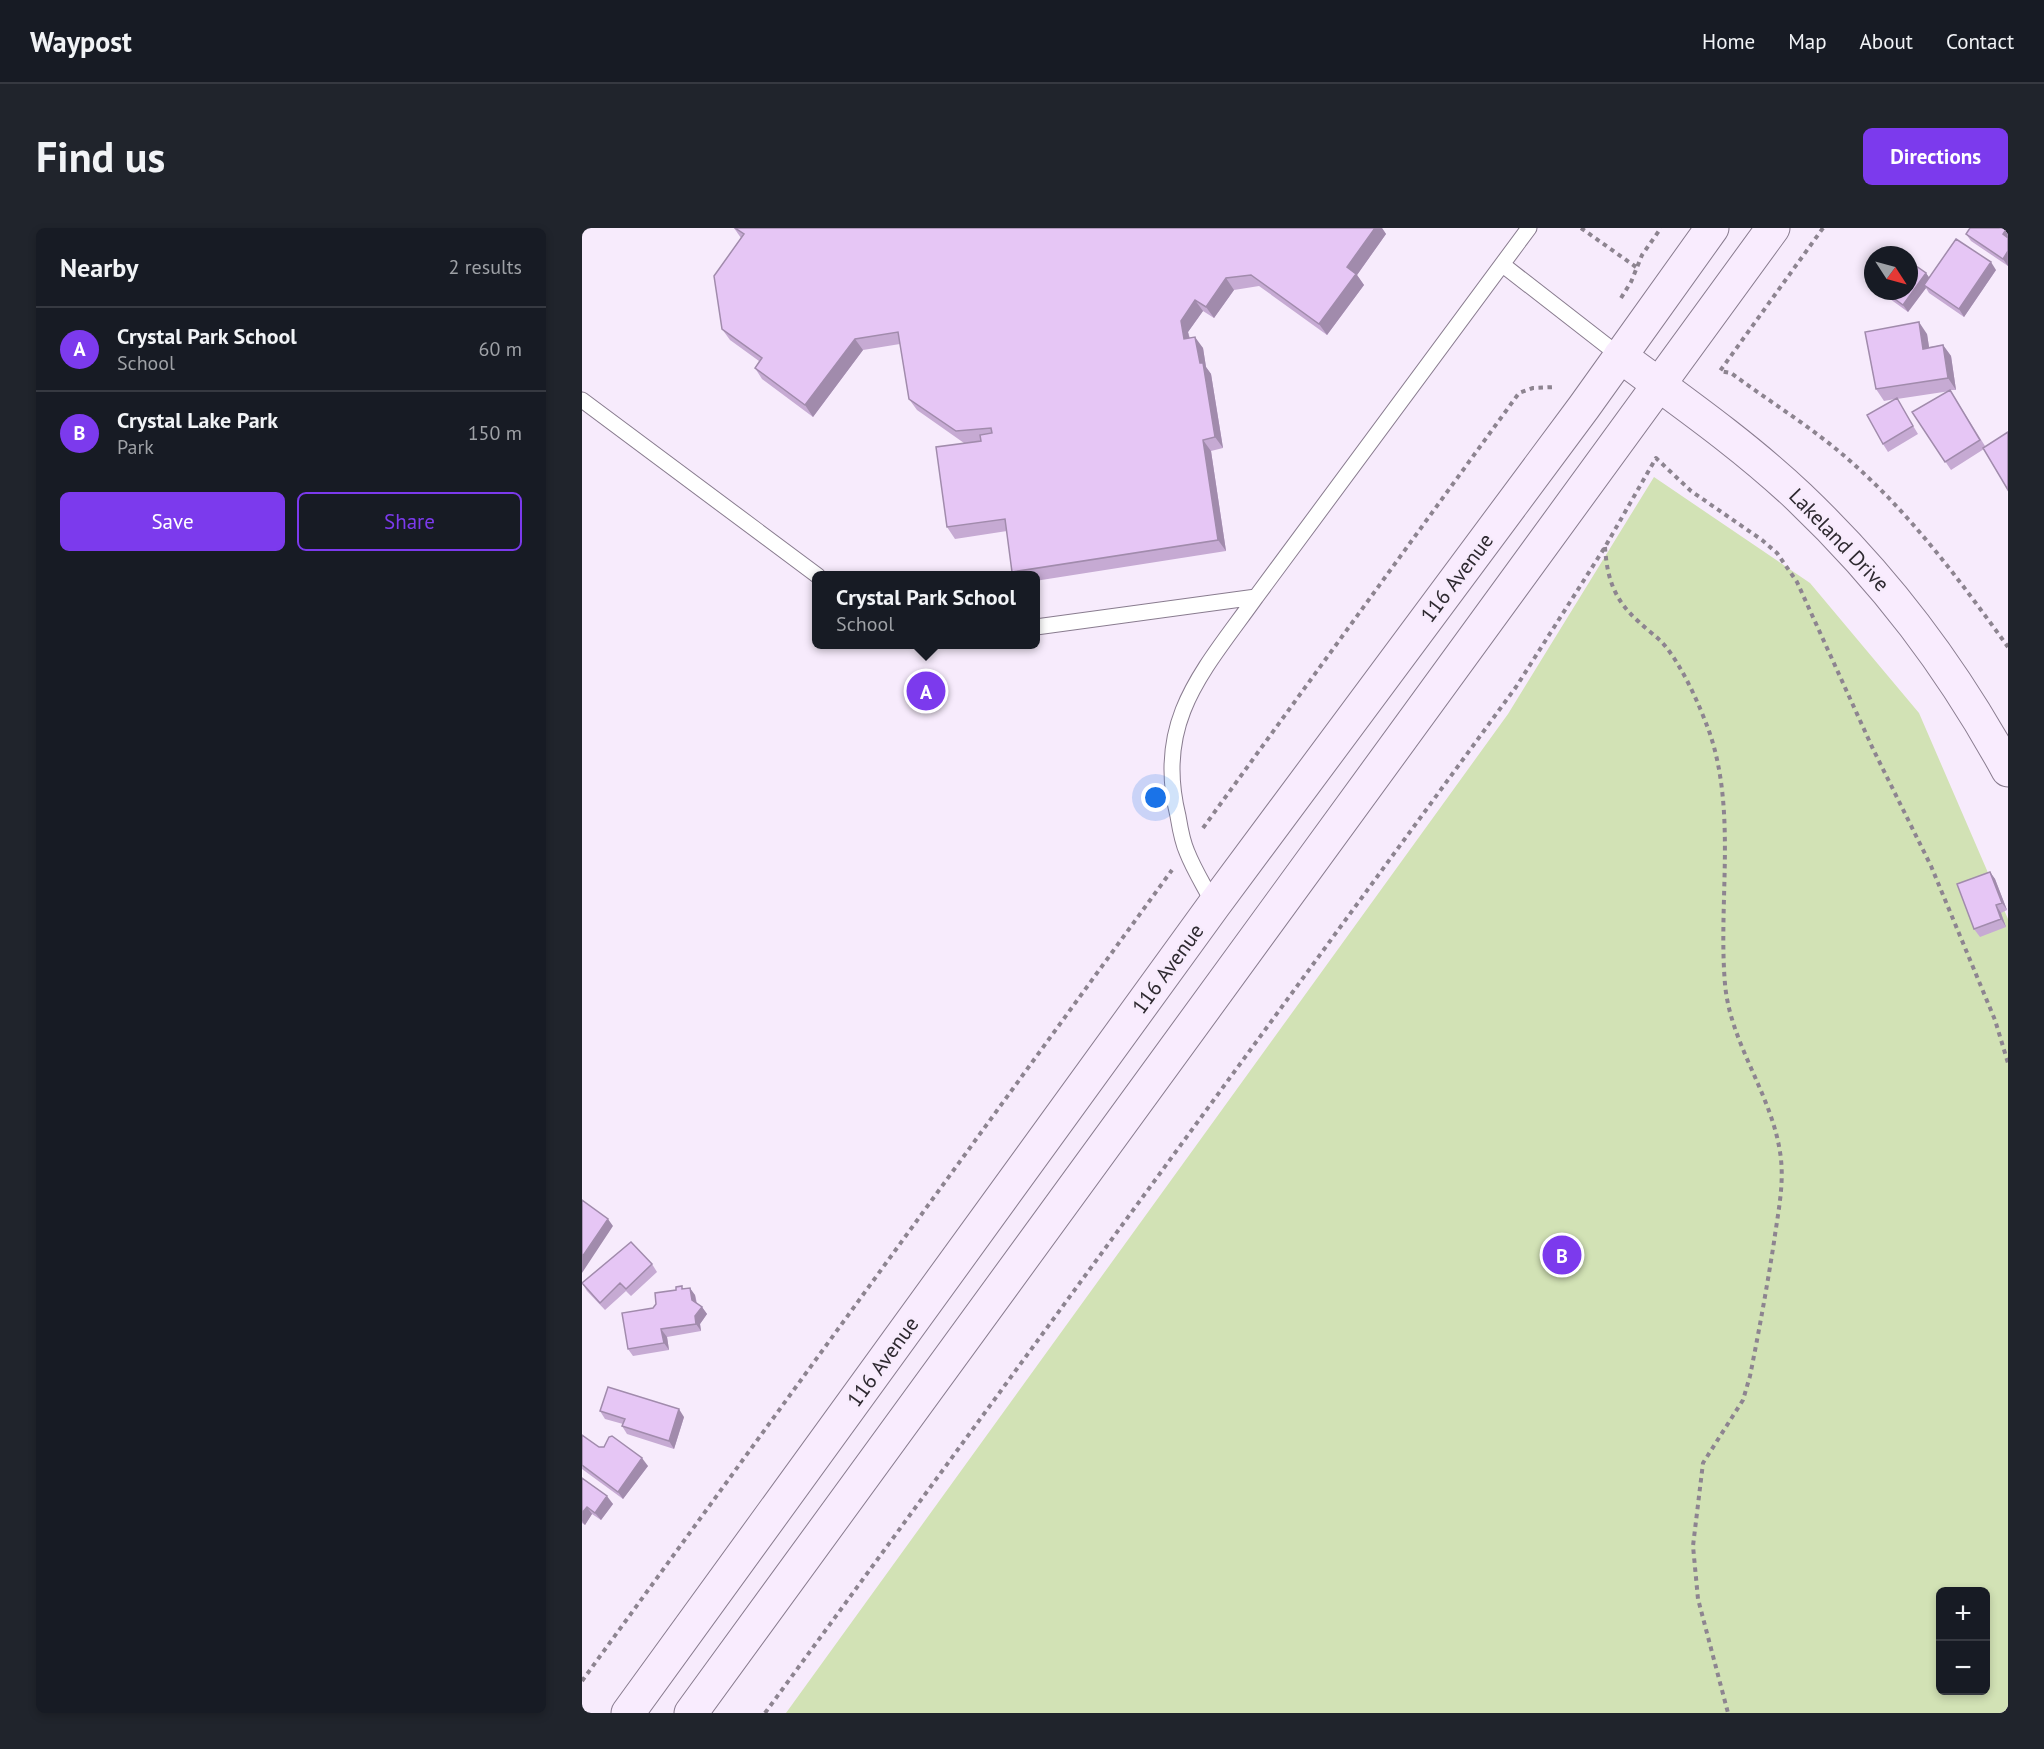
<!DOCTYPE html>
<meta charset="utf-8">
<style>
:root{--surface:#171b24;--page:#20242c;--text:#f1f3f6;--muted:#9ea1a6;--line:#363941;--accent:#7c3aed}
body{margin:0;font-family:"PT Sans",sans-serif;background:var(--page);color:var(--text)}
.controls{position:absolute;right:18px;bottom:18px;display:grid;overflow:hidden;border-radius:9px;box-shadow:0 3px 9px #0003}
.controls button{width:54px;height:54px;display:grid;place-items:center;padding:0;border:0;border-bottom:2px solid var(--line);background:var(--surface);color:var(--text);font:30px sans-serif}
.compass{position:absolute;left:1282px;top:18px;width:54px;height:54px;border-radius:50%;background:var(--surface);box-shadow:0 3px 9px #0003;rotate:126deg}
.you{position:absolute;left:574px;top:570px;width:21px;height:21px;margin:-15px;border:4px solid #fff;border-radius:50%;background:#1a73e8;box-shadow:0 0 0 9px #1a73e833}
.badge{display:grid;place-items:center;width:39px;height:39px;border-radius:50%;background:var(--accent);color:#fff;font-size:20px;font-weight:700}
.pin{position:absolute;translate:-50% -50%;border:3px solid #fff;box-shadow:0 2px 6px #0006}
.popup{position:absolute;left:230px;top:343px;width:228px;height:78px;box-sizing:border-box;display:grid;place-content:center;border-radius:9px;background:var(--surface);filter:drop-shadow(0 2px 4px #0005);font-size:20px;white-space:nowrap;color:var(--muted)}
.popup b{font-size:22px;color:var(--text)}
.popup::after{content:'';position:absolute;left:50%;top:100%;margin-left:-12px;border:12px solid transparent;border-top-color:var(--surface)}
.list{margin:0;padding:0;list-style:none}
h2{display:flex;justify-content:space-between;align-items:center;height:78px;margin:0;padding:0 24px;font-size:26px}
h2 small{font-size:20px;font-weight:400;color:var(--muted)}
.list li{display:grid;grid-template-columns:39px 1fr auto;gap:18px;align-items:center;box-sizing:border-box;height:84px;padding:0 24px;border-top:2px solid var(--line)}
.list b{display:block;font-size:22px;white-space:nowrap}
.list p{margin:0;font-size:20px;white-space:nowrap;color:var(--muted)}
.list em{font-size:20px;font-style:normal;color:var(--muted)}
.actions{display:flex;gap:12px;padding:18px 24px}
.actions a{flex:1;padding:14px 0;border:2px solid var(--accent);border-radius:9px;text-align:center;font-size:21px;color:var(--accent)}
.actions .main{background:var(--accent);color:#fff}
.map{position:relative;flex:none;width:1426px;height:1485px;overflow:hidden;border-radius:9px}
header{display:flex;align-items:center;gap:36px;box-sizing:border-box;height:84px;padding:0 30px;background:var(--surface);border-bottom:2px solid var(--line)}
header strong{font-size:28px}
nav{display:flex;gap:33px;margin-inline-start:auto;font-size:21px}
.intro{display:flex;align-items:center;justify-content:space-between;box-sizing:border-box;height:144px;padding:0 36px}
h1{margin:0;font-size:42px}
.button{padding:15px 27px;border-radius:9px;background:var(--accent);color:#fff;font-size:21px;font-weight:700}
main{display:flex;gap:36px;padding:0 36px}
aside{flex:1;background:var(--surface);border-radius:9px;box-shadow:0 3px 9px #0003}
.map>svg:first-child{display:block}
.green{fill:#d2e2b5;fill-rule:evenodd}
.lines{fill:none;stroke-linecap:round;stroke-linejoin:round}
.lane-casing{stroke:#897c8f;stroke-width:17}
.secondary-casing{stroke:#897c8f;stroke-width:35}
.path{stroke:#8d8490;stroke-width:4;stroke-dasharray:4.5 4.5;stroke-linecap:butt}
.lane{stroke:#fff;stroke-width:15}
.secondary{stroke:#f9ecfe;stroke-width:33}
.wall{fill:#c6aad3}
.shaded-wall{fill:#a18bac}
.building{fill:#e6c6f5;stroke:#a18bac;stroke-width:1.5}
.labels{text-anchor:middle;stroke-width:4.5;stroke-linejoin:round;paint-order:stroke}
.street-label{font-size:21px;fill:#2e2930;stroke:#f7ebfc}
</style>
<header>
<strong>Waypost</strong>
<nav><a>Home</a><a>Map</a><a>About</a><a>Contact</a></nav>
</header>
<div class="intro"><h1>Find us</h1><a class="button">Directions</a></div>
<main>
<aside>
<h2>Nearby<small>2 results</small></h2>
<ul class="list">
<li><span class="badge">A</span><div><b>Crystal Park School</b><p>School</p></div><em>60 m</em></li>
<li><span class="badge">B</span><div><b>Crystal Lake Park</b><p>Park</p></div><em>150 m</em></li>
</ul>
<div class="actions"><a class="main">Save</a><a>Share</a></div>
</aside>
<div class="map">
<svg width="1426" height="1485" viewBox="0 0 1426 1485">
<rect width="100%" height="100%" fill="#f7ebfc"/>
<path class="green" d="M1072,249L1228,355L1337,485L1426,691V1485H204L926,486ZM1358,1364H1404V1462H1358Z"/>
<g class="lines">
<defs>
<path id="lane" d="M921,37L1038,128
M0,172L236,348
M454,399L674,369L947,0
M632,677C623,659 612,642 605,624C600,613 598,600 596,588C572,492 622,442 674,369"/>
<path id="secondary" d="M1038,128C1099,173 1162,217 1217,269C1303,351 1369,438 1426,542
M46,1485L632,677L1002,179L1130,0
M109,1485L1191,0"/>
</defs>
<use href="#lane" class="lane-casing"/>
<use href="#secondary" class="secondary-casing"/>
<path class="path" d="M999,0L1054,39
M1241,0L1138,143L1149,145C1188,174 1231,200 1267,232C1328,285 1379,354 1426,419
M1039,70L1049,54L1060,27L1079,0
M1023,319C1025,350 1032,372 1057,394C1065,402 1076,409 1084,419C1102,442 1117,476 1127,503C1155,583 1136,673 1143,756C1148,815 1189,865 1198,924C1203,954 1196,984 1192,1014C1185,1059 1177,1103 1168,1148L1161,1172L1121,1235L1111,1318L1116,1371L1146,1485
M621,600L937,165L951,160L973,159
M0,1453L590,642
M183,1485L934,459L1023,319L1074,230L1109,263L1180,312L1195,325L1215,354L1291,521L1349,638L1413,792L1426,835"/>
<use href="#lane" class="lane"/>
<use href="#secondary" class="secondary"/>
</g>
<path class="wall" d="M152,0H800L804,6L775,47L782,57L745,107L677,58L652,62L632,90L621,83L606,104L608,110L621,120L624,139L629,146L641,220L629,223L644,323L453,353V348H433L430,344L425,303L373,311L365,299L399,213L382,215L335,182L327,171L318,116L281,122L231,189L180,151L173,140L177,133L148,112L140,101L159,10Z
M1426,0V38L1389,13L1384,6Z
M1414,42L1382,89L1347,65L1344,60L1326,84L1297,63H1327L1344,45L1347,50Z
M1345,106L1347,119L1361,117L1369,128L1374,162H1368L1403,218L1402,221L1369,242L1330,184L1368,163L1315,171L1336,206L1306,224L1301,216L1313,171L1302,173L1294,161Z
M1408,644L1413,651L1425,682L1419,685L1424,699L1398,709L1392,701Z
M70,1036L75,1044L49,1068L44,1063L23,1082L5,1063L0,1055Z
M102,1061L113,1067L115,1075L120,1079L125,1086L118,1096L119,1103L85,1109L87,1122L51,1128L46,1121L71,1080Z
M18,1183L102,1189L92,1221L45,1206L40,1198L41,1196L23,1191Z
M0,1207L17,1219L66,1238L41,1271L0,1241Z
M0,1250L31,1276L19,1292L10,1286L3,1297L0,1295Z"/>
<path class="shaded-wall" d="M793,0H800L804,6L775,47L782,57L745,107L737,96L765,39Z
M1425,0H1426V13L1421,6Z
M1426,23V38L1421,31Z
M1409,34L1414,42L1382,89L1377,81Z
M1344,45L1349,52L1342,57L1344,60L1326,84L1321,77Z
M644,50L652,62L632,90L624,79Z
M613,72L621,83L606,104L610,123L602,111L599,93Z
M1337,94L1345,106L1349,132L1341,121Z
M613,109L621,120L624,139L629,146L641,220L633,209L618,135Z
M273,111L281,122L231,189L223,177Z
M1361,117L1369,128L1374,162L1366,150Z
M621,212L629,223L644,323L636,312Z
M1408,644L1413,651L1425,682L1420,675Z
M1414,677L1419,685L1424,699L1419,691Z
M26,991L31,998L0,1045V1029Z
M108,1060L113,1067L115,1080L110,1072Z
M120,1079L125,1086L118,1096L119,1103L114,1096L113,1088Z
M79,1101L85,1109L87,1122L82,1115Z
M97,1181L102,1189L92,1221L87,1213Z
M60,1230L66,1238L41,1271L36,1264Z
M25,1268L31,1276L19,1292L13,1285Z
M5,1279L10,1286L3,1297L0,1293V1285Z"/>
<path class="building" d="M153,0H793L765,39L774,46L737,96L669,47L644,50L624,79L613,72L599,93L602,111L613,109L618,135H621L633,209L621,212L636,312L430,344L423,291L365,299L354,219L399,213L398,207L410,205L409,200L374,203L327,171L316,104L273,111L223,177L173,140L180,130L140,101L132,48L162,6Z
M1388,0H1425L1421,6L1426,10V23L1421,31L1384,6Z
M1374,11L1409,34L1377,81L1342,57Z
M1312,23L1319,27H1309Z
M1327,33L1344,45L1321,77L1302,63H1327Z
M1337,94L1341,121L1361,117L1366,150L1294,161L1283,104Z
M1368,162L1398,212L1363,234L1330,184Z
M1315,170L1331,198L1301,216L1285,187Z
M1426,204V262L1401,220Z
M1408,644L1420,675L1414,677L1419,691L1392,701L1375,656Z
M0,972L26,991L0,1029Z
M49,1014L70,1036L44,1061L38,1055L18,1075L0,1055Z
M100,1058V1061L108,1060L110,1072L120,1079L113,1088L114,1096L79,1101L82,1115L46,1121L40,1085L71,1080L74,1076L73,1065L94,1062V1059Z
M26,1159L97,1181L87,1213L40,1198L43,1191L18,1183Z
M0,1207L17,1219H22L27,1209L30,1208L60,1230L36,1264L0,1237Z
M0,1250L25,1268L13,1285L5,1279L0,1285Z"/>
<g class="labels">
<g class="street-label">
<text transform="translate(1257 312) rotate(46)" y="7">Lakeland Drive</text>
<text transform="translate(875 350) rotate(-53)" y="7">116 Avenue</text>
<text transform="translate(586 741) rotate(-54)" y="7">116 Avenue</text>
<text transform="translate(301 1134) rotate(-54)" y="7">116 Avenue</text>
</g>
</g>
</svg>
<div class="controls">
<button>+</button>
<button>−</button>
</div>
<svg class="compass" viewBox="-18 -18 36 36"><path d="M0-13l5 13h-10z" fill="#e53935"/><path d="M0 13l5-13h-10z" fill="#9ea1a6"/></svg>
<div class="you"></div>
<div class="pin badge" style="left:344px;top:463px">A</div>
<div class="popup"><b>Crystal Park School</b>School</div>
<div class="pin badge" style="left:980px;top:1027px">B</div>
</div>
</main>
